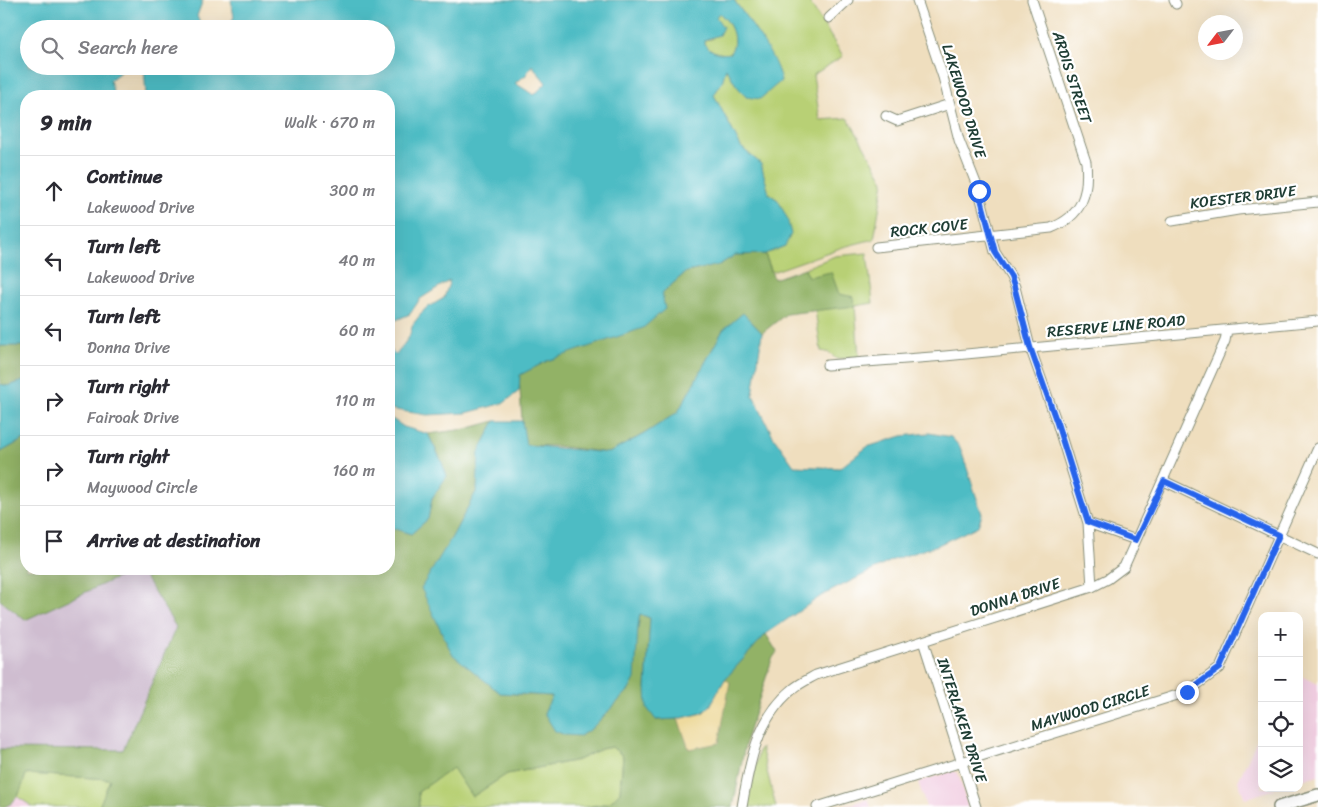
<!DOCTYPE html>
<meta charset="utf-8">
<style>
:root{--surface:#fff;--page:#f7f7f7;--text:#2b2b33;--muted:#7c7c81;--line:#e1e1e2}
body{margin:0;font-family:Sriracha,sans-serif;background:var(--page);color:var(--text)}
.controls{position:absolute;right:15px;bottom:15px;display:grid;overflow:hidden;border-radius:10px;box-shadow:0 5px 20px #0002}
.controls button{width:45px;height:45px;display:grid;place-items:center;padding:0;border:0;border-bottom:1px solid var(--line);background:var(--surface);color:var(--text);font:25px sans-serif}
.compass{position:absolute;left:1198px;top:15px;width:45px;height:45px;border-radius:50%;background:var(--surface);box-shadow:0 5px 20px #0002;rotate:238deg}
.stop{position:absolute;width:15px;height:15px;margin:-11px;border:4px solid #2563eb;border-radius:50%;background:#fff}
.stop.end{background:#2563eb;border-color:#fff;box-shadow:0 1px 5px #0008}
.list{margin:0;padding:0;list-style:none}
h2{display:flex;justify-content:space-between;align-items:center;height:65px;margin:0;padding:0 20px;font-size:21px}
h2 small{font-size:16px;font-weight:400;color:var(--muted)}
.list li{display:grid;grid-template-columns:32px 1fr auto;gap:15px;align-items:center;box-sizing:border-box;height:70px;padding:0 20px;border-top:1px solid var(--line)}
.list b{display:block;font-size:19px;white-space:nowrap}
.list p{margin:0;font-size:16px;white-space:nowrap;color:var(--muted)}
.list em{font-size:16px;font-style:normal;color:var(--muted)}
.icon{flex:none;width:28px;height:28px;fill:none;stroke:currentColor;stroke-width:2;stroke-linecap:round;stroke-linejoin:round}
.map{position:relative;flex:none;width:1318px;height:807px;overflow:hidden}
.search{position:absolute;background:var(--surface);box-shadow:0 5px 20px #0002;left:20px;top:20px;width:375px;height:55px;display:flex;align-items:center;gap:12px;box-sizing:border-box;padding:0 18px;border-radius:28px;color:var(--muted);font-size:19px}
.panel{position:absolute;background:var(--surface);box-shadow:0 5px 20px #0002;left:20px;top:90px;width:375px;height:485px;border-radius:20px}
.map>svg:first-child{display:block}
.built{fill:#f2cfe2}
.industrial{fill:#cfbdd0}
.green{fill:#b8d075;stroke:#6c8654}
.forest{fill:#92b266;stroke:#58784d}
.sand{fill:#eeda9e;stroke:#868c69}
.water{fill:#4ebcc4;stroke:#367c7c;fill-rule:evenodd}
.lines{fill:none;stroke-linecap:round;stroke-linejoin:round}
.street-casing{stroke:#878e79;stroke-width:11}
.secondary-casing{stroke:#878e79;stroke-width:14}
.street{stroke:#fff;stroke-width:9}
.secondary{stroke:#fff;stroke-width:11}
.route{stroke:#2563eb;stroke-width:6}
.labels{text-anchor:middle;stroke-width:4.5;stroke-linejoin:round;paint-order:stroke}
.street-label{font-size:15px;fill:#1f3d34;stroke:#fff}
</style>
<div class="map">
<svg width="1318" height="807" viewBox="0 0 1318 807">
<rect width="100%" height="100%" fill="#fff"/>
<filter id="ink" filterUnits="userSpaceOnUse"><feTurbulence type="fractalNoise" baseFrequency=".02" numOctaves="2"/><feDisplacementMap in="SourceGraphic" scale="10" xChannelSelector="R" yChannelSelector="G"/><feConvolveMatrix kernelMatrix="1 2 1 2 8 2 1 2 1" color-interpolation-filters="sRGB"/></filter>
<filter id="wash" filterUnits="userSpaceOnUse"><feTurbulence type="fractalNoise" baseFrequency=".0096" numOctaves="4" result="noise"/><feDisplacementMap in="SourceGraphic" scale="20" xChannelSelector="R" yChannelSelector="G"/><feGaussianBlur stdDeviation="1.12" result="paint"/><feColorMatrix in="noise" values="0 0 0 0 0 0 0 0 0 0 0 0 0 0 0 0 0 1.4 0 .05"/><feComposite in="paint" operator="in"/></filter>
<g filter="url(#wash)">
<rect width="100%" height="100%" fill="#efdebe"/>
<path class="built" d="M1299,675L1318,684V775L1299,781Z
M1262,729V788H1277L1245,799L1238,781Z
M953,771L958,773L968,807H926L918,782Z
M18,797L33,807H5Z
M868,799L871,807H841Z"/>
<path class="industrial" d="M136,569H140L176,627L123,750L0,749V600L25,620Z"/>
<path class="green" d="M734,0H808L843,56L813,75L820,120L848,118L884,181L874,239L843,247L772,272L765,254L785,246L778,200L769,194L761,164L741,147L714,95L722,82L726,68L736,85L763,42Z
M719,13C731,22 739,39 730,53C720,55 712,52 704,44V40L712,39L716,17Z
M867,253L873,303L855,306L859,357L836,359L830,353L821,351L815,309L854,306L839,294L808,277L805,268L835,256Z
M612,747L623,756L620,792L609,803L587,807H419L418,792L453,767L472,797L507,774L578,760L601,749Z
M761,747L776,807H747L759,750Z
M26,774L111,779L99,807H33L18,797Z"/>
<path class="forest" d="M765,254L774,279L805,268L808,277L831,272L839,294L854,297L855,306L786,314L762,333L744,314L723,330L678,412L644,434L609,453L557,446L525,445L522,421L519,375L547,361L662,293L686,272L719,265L735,255Z
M0,346H26V380L8,386L0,384Z
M495,421L479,452L477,490L452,537L500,693L552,696L580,736L592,728L629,690L640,614L650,618L646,688L656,720L678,719L690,749L730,683L725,679L766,634L777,652L772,659L746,740L733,807H587L609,803L620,792L623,756L612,747L601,749L578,760L507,774L472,797L453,768L418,792L419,807H99L110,779L26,774C22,787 17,807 0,807V749L123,750L176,627L140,569H389V527L411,534L428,519L432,498L446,477L441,460L428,434L466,429Z
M26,438V569H136L25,620L0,600V451L1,452Z"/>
<path class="sand" d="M725,679L730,682L719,743L689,749L678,719L703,713L710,706Z"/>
<path class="water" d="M0,0H203L197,16L202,29H171V27L164,22L154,26L160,29H29V66H128L110,80L114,96H26V346H0Z
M231,0H734C749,22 776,55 781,81L760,99L746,97L736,85L726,68L722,82L714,95L741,147L761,164L769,194L778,200L787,218L791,234L785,246L765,254L735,255L719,265L686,272L662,293L665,309L643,328L547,361L520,375L519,391L504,403L466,413L427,415L389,409V348L396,355L409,337L413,324L425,309L444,298L450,280L420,299L410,314L394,321H389V96H146L144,67L142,66H386V29H226L234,17ZM719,13C731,22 739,40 730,53C720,55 712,52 704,44V40L719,35L723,27L716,17ZM532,65L546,83L534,95L515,83L526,75Z
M743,313L762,333L753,395L773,436L794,466L840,468L867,447L902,436L929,433L951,437L960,447L982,514L978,526L938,545L895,559L821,596L766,634L725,679L710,706L702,713L678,719L656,720L647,708L646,688L650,618L640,614L638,626L635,679L629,690L592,728L580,736L565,735L555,731L544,713L552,696L500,693L452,654L421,588L452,537L477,490L479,452L495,421H522L526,445L609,453L644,434L678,412L723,330Z
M26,380V438L1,452L0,384L8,386Z
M389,417L404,427L428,434L441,460L447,476L432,498L428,519L411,534L389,527Z"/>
</g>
<g filter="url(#ink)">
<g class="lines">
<defs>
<path id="street" d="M917,0L943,77L959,140L979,191L995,252L1011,277L1015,287L1030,347L1057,423L1088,523L1092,587
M1174,0L1176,4
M829,18L848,0
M886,116L897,121L950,104
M1172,221L1238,210L1318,202
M876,247L1051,228C1082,216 1089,194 1086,162L1032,0
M827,365L945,356L1318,321
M1164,481L1318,554
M1088,523L1136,540
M923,641L976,807
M742,807C749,764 757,718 793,689C800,683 809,679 816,675L1092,587L1108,579L1124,567L1225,341L1227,330
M817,807L1187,692L1220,668L1318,448"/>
<path id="secondary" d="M1279,807L1318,795"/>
</defs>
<use href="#street" class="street-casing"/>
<use href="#secondary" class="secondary-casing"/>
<use href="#street" class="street"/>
<use href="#secondary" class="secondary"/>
</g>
</g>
<g class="lines" filter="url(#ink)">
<path class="route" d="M979,191L995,252L1011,277L1014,286L1030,347L1057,423L1088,522L1136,540L1164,481L1279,535L1220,668L1187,692"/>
</g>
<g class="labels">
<g class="street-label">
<text transform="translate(1072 77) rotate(72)" y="5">ARDIS STREET</text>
<text transform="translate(964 101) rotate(73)" y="5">LAKEWOOD DRIVE</text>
<text transform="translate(1243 197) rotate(-7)" y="5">KOESTER DRIVE</text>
<text transform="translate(929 228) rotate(-6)" y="5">ROCK COVE</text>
<text transform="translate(1116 326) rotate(-5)" y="5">RESERVE LINE ROAD</text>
<text transform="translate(1015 597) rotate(-18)" y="5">DONNA DRIVE</text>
<text transform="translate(1090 708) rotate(-17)" y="5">MAYWOOD CIRCLE</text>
<text transform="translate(962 720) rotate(72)" y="5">INTERLAKEN DRIVE</text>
</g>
</g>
</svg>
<div class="controls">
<button>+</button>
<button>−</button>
<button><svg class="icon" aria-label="locate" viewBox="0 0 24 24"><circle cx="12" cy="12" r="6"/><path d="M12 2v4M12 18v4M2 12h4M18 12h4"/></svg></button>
<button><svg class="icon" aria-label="layers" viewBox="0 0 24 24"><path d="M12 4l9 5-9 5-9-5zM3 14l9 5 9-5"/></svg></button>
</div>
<svg class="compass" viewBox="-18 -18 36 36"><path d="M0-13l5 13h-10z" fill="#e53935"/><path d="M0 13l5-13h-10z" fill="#7c7c81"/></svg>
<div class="stop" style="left:979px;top:191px"></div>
<div class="stop end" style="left:1187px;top:692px"></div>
<div class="search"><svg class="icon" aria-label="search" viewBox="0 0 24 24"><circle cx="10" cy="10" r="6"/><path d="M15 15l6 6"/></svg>Search here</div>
<section class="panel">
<h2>9 min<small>Walk · 670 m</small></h2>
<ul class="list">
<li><svg class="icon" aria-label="ahead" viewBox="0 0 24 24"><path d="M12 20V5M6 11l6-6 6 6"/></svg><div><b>Continue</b><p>Lakewood Drive</p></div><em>300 m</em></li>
<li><svg class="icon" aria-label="left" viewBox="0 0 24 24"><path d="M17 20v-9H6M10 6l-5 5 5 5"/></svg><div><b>Turn left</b><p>Lakewood Drive</p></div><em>40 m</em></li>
<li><svg class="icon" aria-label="left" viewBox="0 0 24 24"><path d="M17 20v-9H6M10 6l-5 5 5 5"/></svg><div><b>Turn left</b><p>Donna Drive</p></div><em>60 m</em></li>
<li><svg class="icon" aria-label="right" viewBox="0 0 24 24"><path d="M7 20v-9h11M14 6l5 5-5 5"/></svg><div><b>Turn right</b><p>Fairoak Drive</p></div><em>110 m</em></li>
<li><svg class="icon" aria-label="right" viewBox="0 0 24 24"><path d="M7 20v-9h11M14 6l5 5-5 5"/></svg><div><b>Turn right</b><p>Maywood Circle</p></div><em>160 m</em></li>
<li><svg class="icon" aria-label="arrive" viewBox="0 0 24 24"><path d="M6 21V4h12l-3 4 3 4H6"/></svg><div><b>Arrive at destination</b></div></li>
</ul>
</section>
</div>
